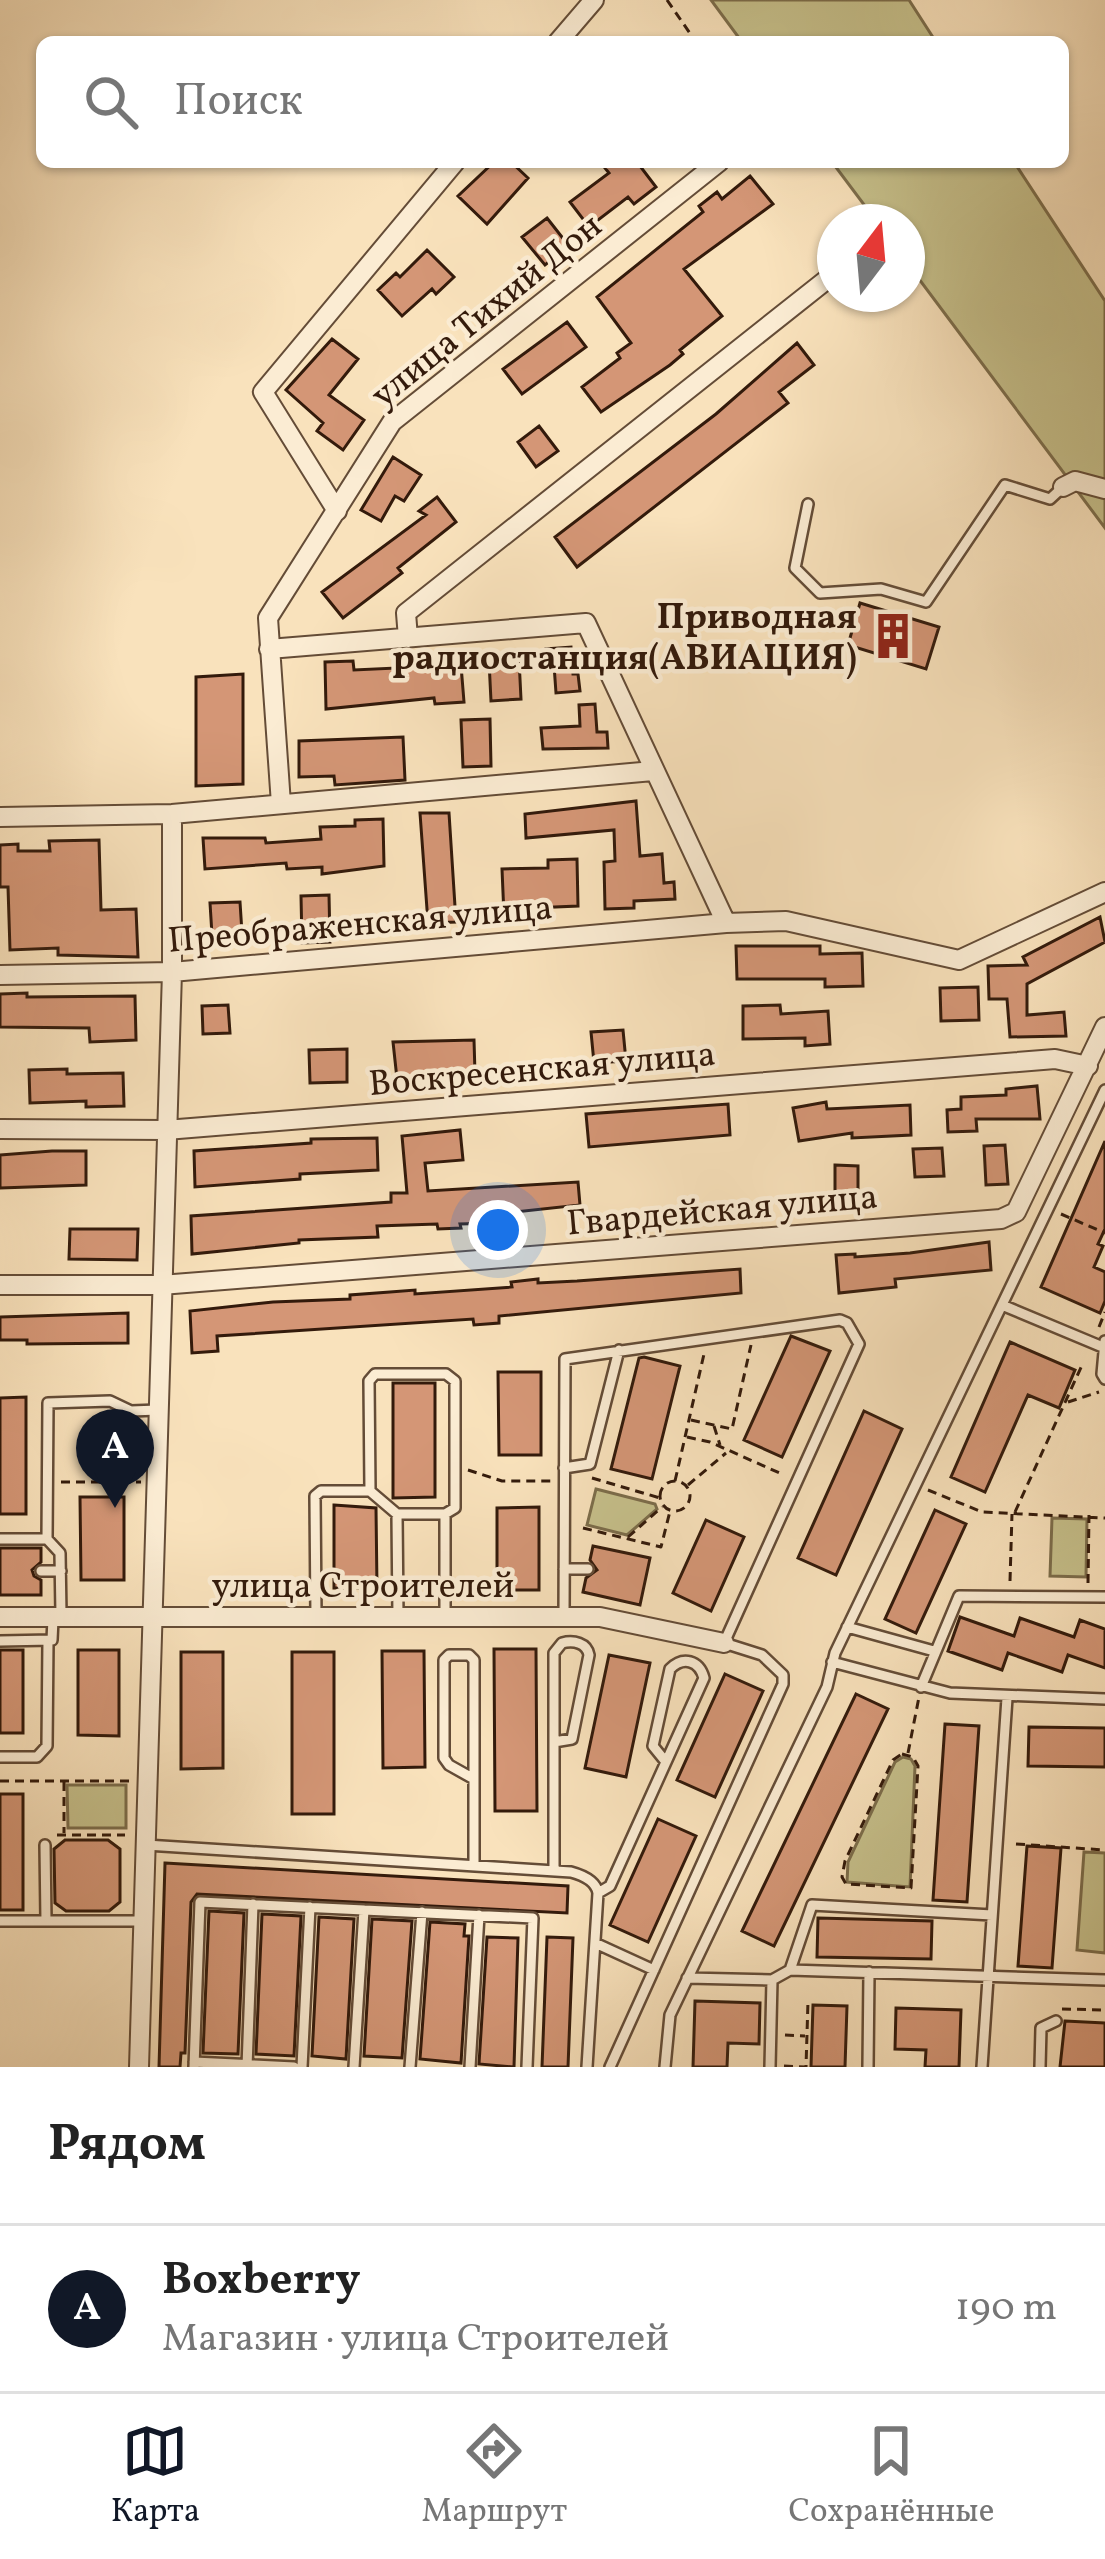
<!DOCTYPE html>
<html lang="ru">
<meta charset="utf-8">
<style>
:root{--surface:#fff;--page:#f6f6f6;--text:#222;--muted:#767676;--line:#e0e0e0;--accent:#111827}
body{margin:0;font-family:Vollkorn,serif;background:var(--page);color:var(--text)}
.compass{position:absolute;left:817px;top:204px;width:108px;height:108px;border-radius:50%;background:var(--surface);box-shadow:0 3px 9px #0004;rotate:16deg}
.you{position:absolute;left:498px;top:1230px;width:42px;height:42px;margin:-30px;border:9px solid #fff;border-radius:50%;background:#1a73e8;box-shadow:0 0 0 18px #1a73e833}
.badge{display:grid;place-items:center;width:78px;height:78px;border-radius:50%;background:var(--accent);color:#fff;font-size:39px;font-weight:700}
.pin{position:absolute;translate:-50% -99px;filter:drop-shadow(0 3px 6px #0008)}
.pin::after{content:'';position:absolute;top:63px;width:42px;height:36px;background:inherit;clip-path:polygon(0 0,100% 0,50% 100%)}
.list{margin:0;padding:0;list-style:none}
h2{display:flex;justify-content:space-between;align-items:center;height:156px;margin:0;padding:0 48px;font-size:51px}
h2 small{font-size:39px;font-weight:400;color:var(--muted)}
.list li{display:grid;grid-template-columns:78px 1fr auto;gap:36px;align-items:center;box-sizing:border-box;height:168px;padding:0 48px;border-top:3px solid var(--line)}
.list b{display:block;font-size:45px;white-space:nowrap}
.list p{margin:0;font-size:39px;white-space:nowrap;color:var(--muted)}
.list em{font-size:39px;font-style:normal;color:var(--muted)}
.icon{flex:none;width:66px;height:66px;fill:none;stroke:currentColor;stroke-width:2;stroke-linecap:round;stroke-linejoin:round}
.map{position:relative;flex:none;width:1105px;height:2067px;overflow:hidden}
.search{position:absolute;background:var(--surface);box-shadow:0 3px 9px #0004;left:36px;right:36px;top:36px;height:132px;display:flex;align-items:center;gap:30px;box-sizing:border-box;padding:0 42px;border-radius:18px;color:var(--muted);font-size:45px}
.sheet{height:324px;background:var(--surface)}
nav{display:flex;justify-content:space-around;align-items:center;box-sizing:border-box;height:168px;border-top:3px solid var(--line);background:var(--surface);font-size:33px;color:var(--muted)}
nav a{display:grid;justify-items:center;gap:6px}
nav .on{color:var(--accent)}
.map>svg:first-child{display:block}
.green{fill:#c6c08b;stroke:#7c6d4b;stroke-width:3}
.building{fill:#d49676;stroke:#331a0b;stroke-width:3}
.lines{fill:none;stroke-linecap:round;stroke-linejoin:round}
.service-casing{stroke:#644c37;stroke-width:14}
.minor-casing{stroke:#644c37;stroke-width:22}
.path{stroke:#331a0b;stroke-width:3;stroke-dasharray:9 6;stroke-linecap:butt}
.service{stroke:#fbecd3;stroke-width:9}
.minor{stroke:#fbecd3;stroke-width:18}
.labels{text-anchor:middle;stroke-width:9;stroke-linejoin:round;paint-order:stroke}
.street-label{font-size:36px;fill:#331a0b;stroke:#fbecd3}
.poi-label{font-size:36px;font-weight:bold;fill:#331a0b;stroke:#fbecd3;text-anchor:end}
</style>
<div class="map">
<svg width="1105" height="2067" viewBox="0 0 1105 2067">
<rect width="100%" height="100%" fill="#f9e2bc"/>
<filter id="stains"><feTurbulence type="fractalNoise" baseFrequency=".00167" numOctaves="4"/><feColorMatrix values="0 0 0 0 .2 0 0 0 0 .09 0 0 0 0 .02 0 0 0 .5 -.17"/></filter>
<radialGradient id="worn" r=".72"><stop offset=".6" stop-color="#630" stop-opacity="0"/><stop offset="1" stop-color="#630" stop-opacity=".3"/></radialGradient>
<path class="green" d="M711,0H909L936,42H742Z
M832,162H1014L1105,301V528L907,263V222H877Z
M596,1489L655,1504L657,1509L627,1535L587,1525Z
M1052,1518L1087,1519L1086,1577L1050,1576Z
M903,1757L911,1759L915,1766L910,1887L847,1882L848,1862L895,1762Z
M67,1785H126V1828H68Z
M1084,1852L1105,1853V1953L1077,1950Z"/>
<path class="building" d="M494,162H511L528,178L487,224L458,196Z
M613,162H637L656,187L634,204L628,197L589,227L570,202L609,173L605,168Z
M750,176L773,204L684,269L722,316L680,350L683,354L670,365L601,412L582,387L620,358L617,353L631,343L597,297L703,212L699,206L717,192L722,199Z
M547,218L569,246L545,265L522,237Z
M427,250L454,277L436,294L432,289L402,316L378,290L396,273L400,277Z
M567,322L586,347L522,394L503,369Z
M332,339L358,359L329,395L364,420L343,450L317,431L323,423L286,390Z
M797,343L814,365L779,392L788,403L577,567L555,537L716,414Z
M539,426L558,451L536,467L518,442Z
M393,457L421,475L404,501L395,496L381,521L361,510Z
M437,497L456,522L398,568L402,573L343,618L322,592L426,515L419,511Z
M860,603L939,627L926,669L848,645Z
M571,647L573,674H578L580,691L556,693L554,665L547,666L546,649Z
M519,659L521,699L491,701L489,661Z
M353,661L354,670L461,665L464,702L435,704L434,698L326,709L325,662Z
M243,674V784L196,786V677Z
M595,704L597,732H607L608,748L543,749L541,728L580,726L579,705Z
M490,719L491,766L463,767L461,720Z
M403,737L405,780L335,785L334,776L299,777V741Z
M636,801L640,856L662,854L664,883L674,882L675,899L634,901V908L605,909L604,862L615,861L614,830L526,838L525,814Z
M420,813H449L456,922L428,923Z
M383,819L384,866L322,874V867L287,869L286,863L205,869L203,838H265L266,843L321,839L320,827L355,826V820Z
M99,840L101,910L136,909L138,957L58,955V948L10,950L8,887H0V845L18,844V851H50L49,841Z
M577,859L578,906L532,908V915L504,916L502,869L548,868V860Z
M329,895L330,942L302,943L301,896Z
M240,902L242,933L212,935L210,903Z
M1100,917L1105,942L1027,984V1015L1064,1012L1066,1036L1010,1037L1007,999H989L988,966L1027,965L1023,957Z
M736,946H820V954L862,953L863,986L825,987V979H737Z
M978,987L979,1020L941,1021L940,988Z
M27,993V997L135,996L136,1040L90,1042L89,1028L0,1027V994Z
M228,1005L230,1033L203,1034L202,1006Z
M780,1005L781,1014L828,1011L830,1044L805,1046V1038L743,1039V1006Z
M623,1030L626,1061L594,1063L591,1032Z
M474,1040L475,1073L397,1079L393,1042Z
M347,1049V1082L310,1083L309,1050Z
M67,1069V1074L123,1073L124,1106L86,1107V1101L30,1103L29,1070Z
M1037,1086L1040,1119H976L977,1131L948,1132L947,1110L961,1109V1097L1006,1095V1089Z
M826,1102L827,1109L910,1105L911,1135L852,1138V1133L799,1141L793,1108Z
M728,1104L730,1135L589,1147L586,1114Z
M460,1130L463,1160L425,1163L428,1191L578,1182L580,1205L497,1214V1223L460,1224L461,1228L438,1229L437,1224L377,1226L378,1237L299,1240V1243L192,1254L191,1216L391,1202V1193H407L402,1136Z
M377,1138L378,1170L300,1174V1179L195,1187L194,1151L311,1143V1139Z
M1105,1141V1229L1098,1244L1103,1246L1094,1267L1105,1272V1301L1100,1313L1041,1287Z
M1005,1145L1008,1184L986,1185L984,1146Z
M942,1148L944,1176L915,1177L913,1149Z
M52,1151H86V1185L0,1188V1155Z
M835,1165L858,1166V1199H835Z
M70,1229H138L137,1260L69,1259Z
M989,1242L991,1270L895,1279L896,1287L839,1293L836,1255L855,1254V1257L910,1253Z
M740,1269L741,1293L499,1316V1323L474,1325L473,1319L217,1336L218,1351L192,1353L190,1311L273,1302L350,1299V1295L390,1292L415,1290V1294L512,1287L511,1282L538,1279V1283L577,1281Z
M128,1313V1343L27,1344V1340H0V1317Z
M791,1336L830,1351L782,1457L744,1440Z
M1010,1342L1075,1370L1059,1408L1028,1395L985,1492L951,1477Z
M644,1357L680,1366L652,1479L611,1469L639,1358Z
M498,1372H541V1455H499Z
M393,1383H435V1497L393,1498Z
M26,1397V1514H0V1398Z
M864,1411L902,1429L836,1575L798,1558Z
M80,1497H124V1580H81Z
M334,1505L376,1508L377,1588H334Z
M539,1507V1590H497V1508Z
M935,1510L966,1524L916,1633L885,1619Z
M706,1520L744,1537L711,1611L673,1593Z
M593,1546L650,1558L640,1605L583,1592L586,1578L597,1570L590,1560Z
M0,1548H41V1562L32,1570L34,1576L41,1580V1595H0Z
M960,1617L1014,1636L1020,1618L1074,1637L1080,1620L1105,1629V1668L1068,1655L1062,1672L1008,1653L1002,1670L948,1651Z
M494,1649H536L537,1811H495Z
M0,1650H23V1733H0Z
M78,1650H119V1736L78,1735Z
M382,1651H424L425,1767L383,1768Z
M181,1652H223V1768L181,1769Z
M292,1652H334V1814H292Z
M609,1655L650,1663L626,1777L585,1768Z
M725,1674L763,1691L715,1797L677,1780Z
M856,1694L888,1709L774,1946L742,1931Z
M945,1724L979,1726L967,1902L933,1900Z
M1029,1727L1105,1728V1767L1028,1766Z
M0,1794H23V1910H0Z
M658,1819L696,1836L648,1942L610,1925Z
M65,1840H108L120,1849V1902L109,1911H66L55,1903L54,1849Z
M1027,1846L1061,1848L1052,1968L1018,1966Z
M165,1863L568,1886L567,1913L197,1894L191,1902L185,2053H181L180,2067H159Z
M209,1911L244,1913L238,2054L203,2053Z
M262,1914L301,1916L294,2056L256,2054Z
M319,1917L354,1919L346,2059L312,2056Z
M818,1918L932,1921L931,1959L817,1957Z
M372,1919L412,1921L402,2058L364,2056Z
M430,1922L465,1924L464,1936H469L461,2063L420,2059Z
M487,1937L518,1938L514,2067L479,2064Z
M547,1937L573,1938L568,2067H542Z
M695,2001L760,2003L759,2044L728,2043L727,2067H693Z
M813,2005L847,2006L845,2067H811Z
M896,2008L961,2010L959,2067H925L926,2050L895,2049Z
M1065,2021L1105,2023V2067H1060Z"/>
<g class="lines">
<defs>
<path id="service" d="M808,504L795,568L820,593L881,589L926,602L1005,485L1050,499L1063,487
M1002,1305L1105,1348
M1105,1341L1102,1374L1105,1379
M564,1468L590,1464L619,1350
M370,1491L397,1514
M0,1539H47
M564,1569H588
M41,1571H61
M61,1615L60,1553L47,1539L48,1403L110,1401L131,1411L158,1410
M316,1617L315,1496L321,1491H370L369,1381L375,1374H446L455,1381V1508L445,1514V1617
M398,1617L397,1514H445
M564,1617L565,1359L840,1320L847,1323L859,1344L724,1643L762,1655L783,1675V1684L610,2067
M847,1627L934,1651
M0,1641L52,1640L53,1619
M832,1662L950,1693L1105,1699
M921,1687L959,1596L1105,1597
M554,1742L572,1739L589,1655C587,1643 574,1640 562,1643L554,1653C554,1726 554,1799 554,1871
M0,1757H37L47,1746L48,1641
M474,1779L449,1765L444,1758V1660L449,1655H469L474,1660V1866
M45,1845L46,1921
M146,1845L571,1872C582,1875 596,1881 598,1893L587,2067
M598,1893L610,1886L704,1678C699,1660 683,1656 670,1669L653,1746L666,1762
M364,1910L533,1918L527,2067
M0,1921H143
M595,1943L654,1970
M790,1970L812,1905L992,1915
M687,1978L772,1980L790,1970L1105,1980
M194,2062L294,2067
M194,2067L200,1902L364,1910L354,2067
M247,2067L253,1904
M302,2067L310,1907
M410,2067L422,1912
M470,2067L479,1915
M665,2067L670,2015L827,1687L835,1653L1105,1090
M770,2067L772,1980
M868,2067L869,1972
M982,2067L1007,1698
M1040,2067L1041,2028L1056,2021"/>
<path id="minor" d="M558,42L594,0
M1063,487L1075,481L1105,489
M337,511L263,392L455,162
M408,638L406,613L835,273
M269,649L586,623L726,923
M281,804L268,618L392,422L719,162
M0,817L172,814L653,771
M0,975L172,972L726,923L786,921L959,960L1105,892
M0,1129L166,1130L1055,1059L1088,1066
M0,1285H161L1001,1219L1016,1212L1105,1027
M0,1617H600L724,1643
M139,2067L172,972V814"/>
</defs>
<use href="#service" class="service-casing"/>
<use href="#minor" class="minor-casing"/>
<path class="path" d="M667,0L696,42
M1061,1214L1105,1233
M1099,1327L1105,1312
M1068,1402L1099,1392
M691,1420L732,1429L751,1345
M714,1426L720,1445
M687,1437L710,1442L784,1475
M468,1470L502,1481H553
M592,1478L660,1498
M660 1496a15 15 0 1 1 30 0a15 15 0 1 1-30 0Z
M675,1481L704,1354
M61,1482H141
M688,1485L726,1453
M928,1490L982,1512L1105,1518
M1015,1512L1083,1363
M583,1528L661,1547L670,1511
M628,1537L662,1507
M1010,1581L1012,1514
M1088,1583L1089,1515
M908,1753L919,1697
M902,1754L913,1757L918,1766L911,1888L846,1884L842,1877L845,1861L893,1760Z
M0,1781H132
M64,1782V1833
M57,1835H125
M1016,1844L1105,1850
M1062,2009L1105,2010
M785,2035L805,2036
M784,2066L806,2067L808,2001"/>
<use href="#service" class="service"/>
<use href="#minor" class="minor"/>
</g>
<defs>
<symbol id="building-bare" viewBox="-9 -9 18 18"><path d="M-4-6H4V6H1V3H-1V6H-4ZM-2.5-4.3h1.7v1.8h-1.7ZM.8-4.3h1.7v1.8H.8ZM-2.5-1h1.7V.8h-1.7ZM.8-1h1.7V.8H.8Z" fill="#8f2418" stroke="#fbecd3" stroke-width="2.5" paint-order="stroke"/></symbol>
</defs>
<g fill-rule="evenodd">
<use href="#building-bare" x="860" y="603" width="66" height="66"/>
</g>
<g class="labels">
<g class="street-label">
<text transform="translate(485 309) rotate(-39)" y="13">улица Тихий Дон</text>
<text transform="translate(360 922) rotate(-5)" y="13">Преображенская улица</text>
<text transform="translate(542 1067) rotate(-5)" y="13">Воскресенская улица</text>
<text transform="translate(722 1208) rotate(-5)" y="13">Гвардейская улица</text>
<text x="363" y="1597">улица Строителей</text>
</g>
<g class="poi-label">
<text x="857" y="628">Приводная<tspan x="857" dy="41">радиостанция(АВИАЦИЯ)</tspan></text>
</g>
</g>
<rect width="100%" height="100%" filter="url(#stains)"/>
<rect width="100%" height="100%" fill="url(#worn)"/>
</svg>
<svg class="compass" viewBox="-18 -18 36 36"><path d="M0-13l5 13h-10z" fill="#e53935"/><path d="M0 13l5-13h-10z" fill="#767676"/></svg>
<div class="you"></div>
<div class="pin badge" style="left:115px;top:1508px">A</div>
<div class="search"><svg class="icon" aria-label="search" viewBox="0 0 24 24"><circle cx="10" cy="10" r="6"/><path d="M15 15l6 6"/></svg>Поиск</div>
</div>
<section class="sheet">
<h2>Рядом<small></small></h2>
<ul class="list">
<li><span class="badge">A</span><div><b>Boxberry</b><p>Магазин · улица Строителей</p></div><em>190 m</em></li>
</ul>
</section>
<nav>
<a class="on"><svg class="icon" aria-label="map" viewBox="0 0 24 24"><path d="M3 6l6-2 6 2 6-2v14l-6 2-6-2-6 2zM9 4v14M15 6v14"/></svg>Карта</a>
<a><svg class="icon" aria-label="directions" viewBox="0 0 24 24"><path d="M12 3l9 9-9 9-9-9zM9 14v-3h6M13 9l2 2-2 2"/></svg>Маршрут</a>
<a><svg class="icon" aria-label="saved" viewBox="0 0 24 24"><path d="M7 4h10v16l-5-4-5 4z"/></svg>Сохранённые</a>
</nav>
